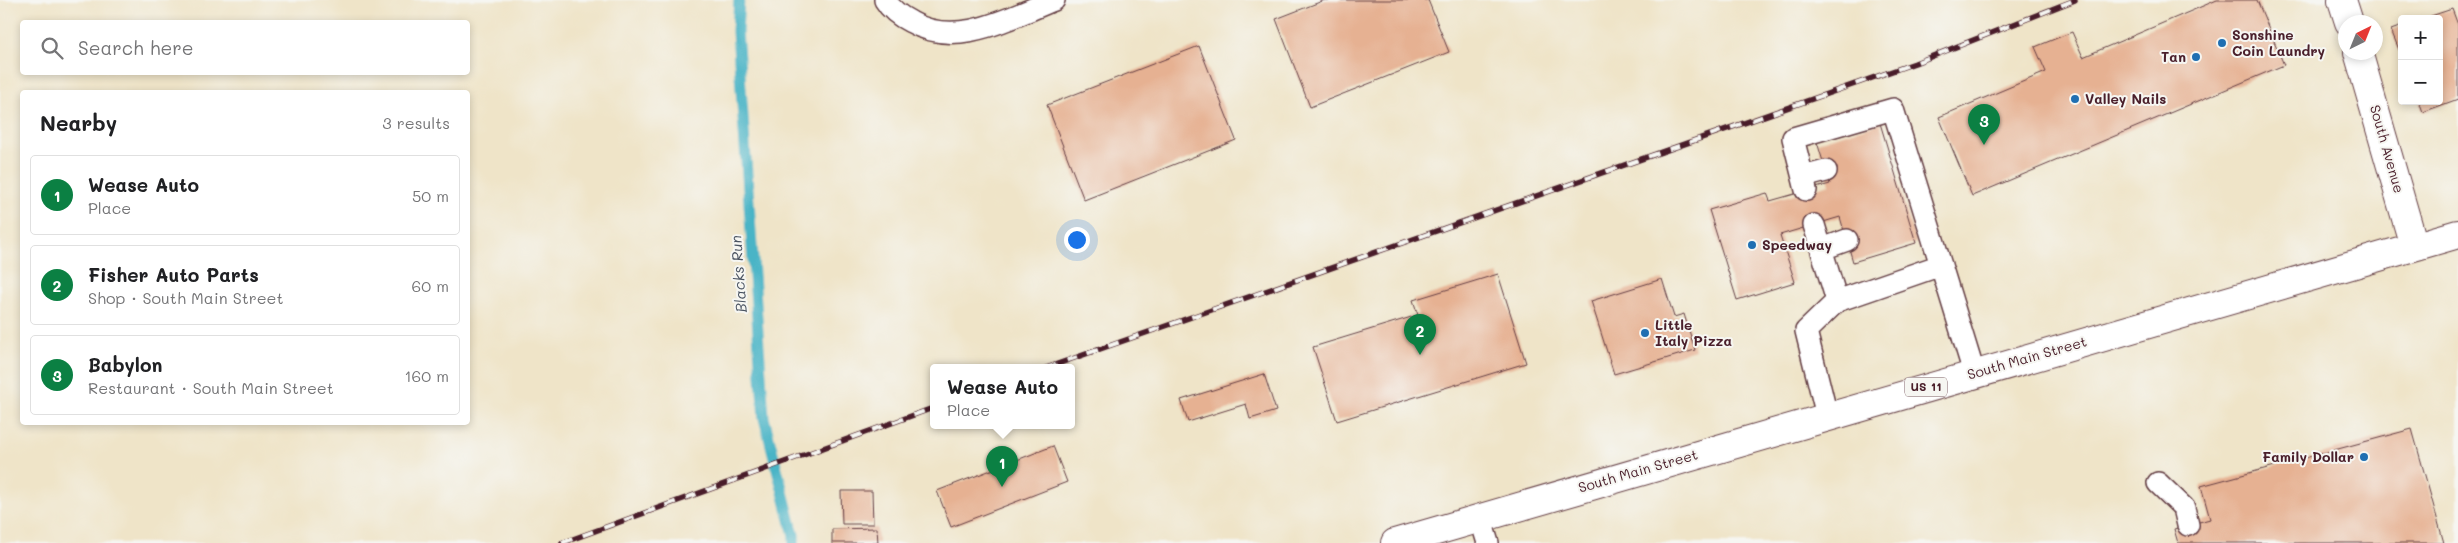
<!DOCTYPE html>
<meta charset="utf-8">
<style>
:root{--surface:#fff;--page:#f2f2f2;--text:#202124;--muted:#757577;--line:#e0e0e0;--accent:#0b8043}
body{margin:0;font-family:Mali,sans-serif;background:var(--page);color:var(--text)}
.controls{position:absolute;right:15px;top:15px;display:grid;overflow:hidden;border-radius:5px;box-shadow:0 2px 8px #0003}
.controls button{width:45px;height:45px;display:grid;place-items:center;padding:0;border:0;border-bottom:1px solid var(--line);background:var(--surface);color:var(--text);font:25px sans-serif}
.compass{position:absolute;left:2338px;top:15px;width:45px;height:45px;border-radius:50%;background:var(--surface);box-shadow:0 2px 8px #0003;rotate:43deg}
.you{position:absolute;left:1076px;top:239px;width:18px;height:18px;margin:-12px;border:4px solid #fff;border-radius:50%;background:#1a73e8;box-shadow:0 0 0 8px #1a73e833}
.badge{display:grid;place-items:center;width:32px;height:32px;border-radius:50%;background:var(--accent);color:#fff;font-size:16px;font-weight:700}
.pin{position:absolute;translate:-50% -41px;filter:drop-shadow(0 1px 2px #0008)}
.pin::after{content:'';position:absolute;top:26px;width:18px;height:15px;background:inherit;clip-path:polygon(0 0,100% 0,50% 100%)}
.popup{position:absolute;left:930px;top:364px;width:145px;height:65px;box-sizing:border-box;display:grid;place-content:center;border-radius:5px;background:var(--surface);filter:drop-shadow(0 1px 4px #0005);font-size:16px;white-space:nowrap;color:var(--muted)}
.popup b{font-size:19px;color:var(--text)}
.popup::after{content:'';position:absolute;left:50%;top:100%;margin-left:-10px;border:10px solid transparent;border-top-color:var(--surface)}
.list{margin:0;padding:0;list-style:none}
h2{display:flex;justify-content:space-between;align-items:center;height:65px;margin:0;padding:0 20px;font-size:21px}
h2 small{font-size:16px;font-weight:400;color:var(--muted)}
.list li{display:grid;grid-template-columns:32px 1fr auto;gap:15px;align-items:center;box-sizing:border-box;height:80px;margin:0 10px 10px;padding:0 10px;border:1px solid var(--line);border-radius:5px}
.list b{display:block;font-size:19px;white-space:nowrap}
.list p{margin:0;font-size:16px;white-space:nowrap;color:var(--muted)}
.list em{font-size:16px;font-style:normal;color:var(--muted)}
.icon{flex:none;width:28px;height:28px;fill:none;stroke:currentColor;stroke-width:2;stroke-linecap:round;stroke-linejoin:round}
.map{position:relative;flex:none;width:2458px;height:543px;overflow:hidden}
.search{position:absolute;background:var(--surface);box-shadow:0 2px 8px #0003;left:20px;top:20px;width:450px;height:55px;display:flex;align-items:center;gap:12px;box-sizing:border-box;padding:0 18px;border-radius:5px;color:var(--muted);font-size:19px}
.panel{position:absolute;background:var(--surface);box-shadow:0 2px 8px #0003;left:20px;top:90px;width:450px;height:335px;border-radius:5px}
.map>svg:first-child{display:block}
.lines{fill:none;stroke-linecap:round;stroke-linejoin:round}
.stream{stroke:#49b4c6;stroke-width:11}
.building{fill:#e6b192}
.lane-casing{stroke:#633d43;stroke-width:24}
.secondary-casing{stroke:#633d43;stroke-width:30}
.primary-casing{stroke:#633d43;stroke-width:30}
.lane{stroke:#fff;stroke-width:21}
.secondary{stroke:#fff;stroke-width:28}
.primary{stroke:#fff;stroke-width:28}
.rail-casing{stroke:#4a1f2b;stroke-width:5.5}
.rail{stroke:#f6f6f2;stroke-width:4;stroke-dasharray:11;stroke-linecap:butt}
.poi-dot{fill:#1f6fb2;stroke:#f6f6f2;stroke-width:2}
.labels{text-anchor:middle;stroke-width:4;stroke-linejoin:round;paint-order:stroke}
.shield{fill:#f6f6f2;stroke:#7e6067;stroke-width:1}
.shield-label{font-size:12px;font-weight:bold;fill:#4a1f2b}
.poi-label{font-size:14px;font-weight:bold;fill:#4a1f2b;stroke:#f6f6f2;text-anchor:start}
.street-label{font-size:14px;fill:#4a1f2b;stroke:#f6f6f2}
.water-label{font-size:15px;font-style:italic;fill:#4a5361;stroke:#f6f6f2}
</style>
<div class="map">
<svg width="2458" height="543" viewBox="0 0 2458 543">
<rect width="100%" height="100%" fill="#f6f6f2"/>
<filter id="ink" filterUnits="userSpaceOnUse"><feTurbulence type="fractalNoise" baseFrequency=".02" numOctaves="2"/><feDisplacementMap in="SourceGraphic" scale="10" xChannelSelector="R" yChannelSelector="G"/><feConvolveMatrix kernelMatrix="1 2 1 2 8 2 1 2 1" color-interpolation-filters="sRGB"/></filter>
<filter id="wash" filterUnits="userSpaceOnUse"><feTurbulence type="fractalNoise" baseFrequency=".0096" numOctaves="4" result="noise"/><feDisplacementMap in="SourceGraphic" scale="20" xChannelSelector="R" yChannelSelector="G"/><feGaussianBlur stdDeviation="1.12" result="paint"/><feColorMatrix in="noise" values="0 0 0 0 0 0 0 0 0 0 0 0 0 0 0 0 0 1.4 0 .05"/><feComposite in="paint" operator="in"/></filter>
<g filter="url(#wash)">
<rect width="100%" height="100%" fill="#efe4c8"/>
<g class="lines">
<path class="stream" d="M739,0L737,31L764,418L794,535V543"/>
</g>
<g id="blocks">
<path class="building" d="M1325,0H1428L1449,52L1310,107L1276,19Z
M2217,0H2257L2284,65L1972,196L1939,117L2046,72L2035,47L2072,32L2083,57Z
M2452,9L2458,25V99L2423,112L2419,101H2439V19L2425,18Z
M2402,26V57L2391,30Z
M1199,46L1236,140L1084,200L1047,105Z
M1880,123L1916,243L1853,262L1840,217L1780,235L1795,282L1737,300L1709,210L1767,193L1770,201L1830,184L1817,142Z
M1498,274L1526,363L1337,421L1313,347L1418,315L1413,300Z
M1662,279L1674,317L1684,314L1695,350L1614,374L1591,301Z
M1264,374L1276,411L1250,419L1246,404L1188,422L1181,400Z
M2412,429L2444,543H2178L2174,529L2210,519L2201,486Z
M1053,446L1067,482L951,527L937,491Z
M841,491H872L873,524H842Z
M877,528L878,543H832V529Z"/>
</g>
</g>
<g filter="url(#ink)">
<use href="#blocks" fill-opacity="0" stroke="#633d43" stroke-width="1"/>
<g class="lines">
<defs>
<path id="lane" d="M885,0C891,10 901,17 911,22C957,49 1010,17 1054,0
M1803,177L1826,171
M1806,190L1793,138L1893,109L1974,373
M1814,225L1837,301L1806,331L1827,416
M1822,249L1847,240
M1837,301L1941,265
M2158,483L2184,508L2188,525
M1480,517L1488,543"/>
<path id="secondary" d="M2342,0L2349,22
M2358,52L2414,246"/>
<path id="primary" d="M1395,543L2458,234"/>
</defs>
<use href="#lane" class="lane-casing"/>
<use href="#secondary" class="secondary-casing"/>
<use href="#primary" class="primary-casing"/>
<use href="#lane" class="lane"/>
<use href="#secondary" class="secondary"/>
<use href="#primary" class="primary"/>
<defs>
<path id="rail" d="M1046,368L1915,63L2075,0
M562,543L933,408"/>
</defs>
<use href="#rail" class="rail-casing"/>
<use href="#rail" class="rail"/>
</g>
</g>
<g class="poi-dot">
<circle cx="2222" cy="43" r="5"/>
<circle cx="2196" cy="57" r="5"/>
<circle cx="2075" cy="99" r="5"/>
<circle cx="1752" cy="245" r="5"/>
<circle cx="1645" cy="333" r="5"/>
<circle cx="2364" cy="457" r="5"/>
</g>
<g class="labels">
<rect class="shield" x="1905" y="377.5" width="42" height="19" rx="4"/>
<g class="shield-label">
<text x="1926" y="391">US 11</text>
</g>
<g class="poi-label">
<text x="2232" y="40">Sonshine<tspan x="2232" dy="16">Coin Laundry</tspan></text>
<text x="2186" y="62" text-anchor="end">Tan</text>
<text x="2085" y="104">Valley Nails</text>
<text x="1762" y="250">Speedway</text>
<text x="1655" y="330">Little<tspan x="1655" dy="16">Italy Pizza</tspan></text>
<text x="2354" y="462" text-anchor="end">Family Dollar</text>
</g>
<g class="street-label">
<text transform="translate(2387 149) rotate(74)" y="5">South Avenue</text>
<text transform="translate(2027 358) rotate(-16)" y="5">South Main Street</text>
<text transform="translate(1638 471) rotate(-16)" y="5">South Main Street</text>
</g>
<g class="water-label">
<text transform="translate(739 274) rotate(-94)" y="5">Blacks Run</text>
</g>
</g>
</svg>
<div class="controls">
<button>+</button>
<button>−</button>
</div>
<svg class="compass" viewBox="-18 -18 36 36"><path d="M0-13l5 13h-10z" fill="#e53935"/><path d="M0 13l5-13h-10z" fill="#757577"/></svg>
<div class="you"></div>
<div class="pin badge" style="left:1002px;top:487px">1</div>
<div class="popup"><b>Wease Auto</b>Place</div>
<div class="pin badge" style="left:1420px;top:355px">2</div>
<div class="pin badge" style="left:1984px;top:145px">3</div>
<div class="search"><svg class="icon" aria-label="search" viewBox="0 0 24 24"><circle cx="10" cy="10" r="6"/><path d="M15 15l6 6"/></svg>Search here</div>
<section class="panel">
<h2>Nearby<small>3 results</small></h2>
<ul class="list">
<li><span class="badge">1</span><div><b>Wease Auto</b><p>Place</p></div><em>50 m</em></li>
<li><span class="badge">2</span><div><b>Fisher Auto Parts</b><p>Shop · South Main Street</p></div><em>60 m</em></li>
<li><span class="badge">3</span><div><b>Babylon</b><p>Restaurant · South Main Street</p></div><em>160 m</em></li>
</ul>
</section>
</div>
